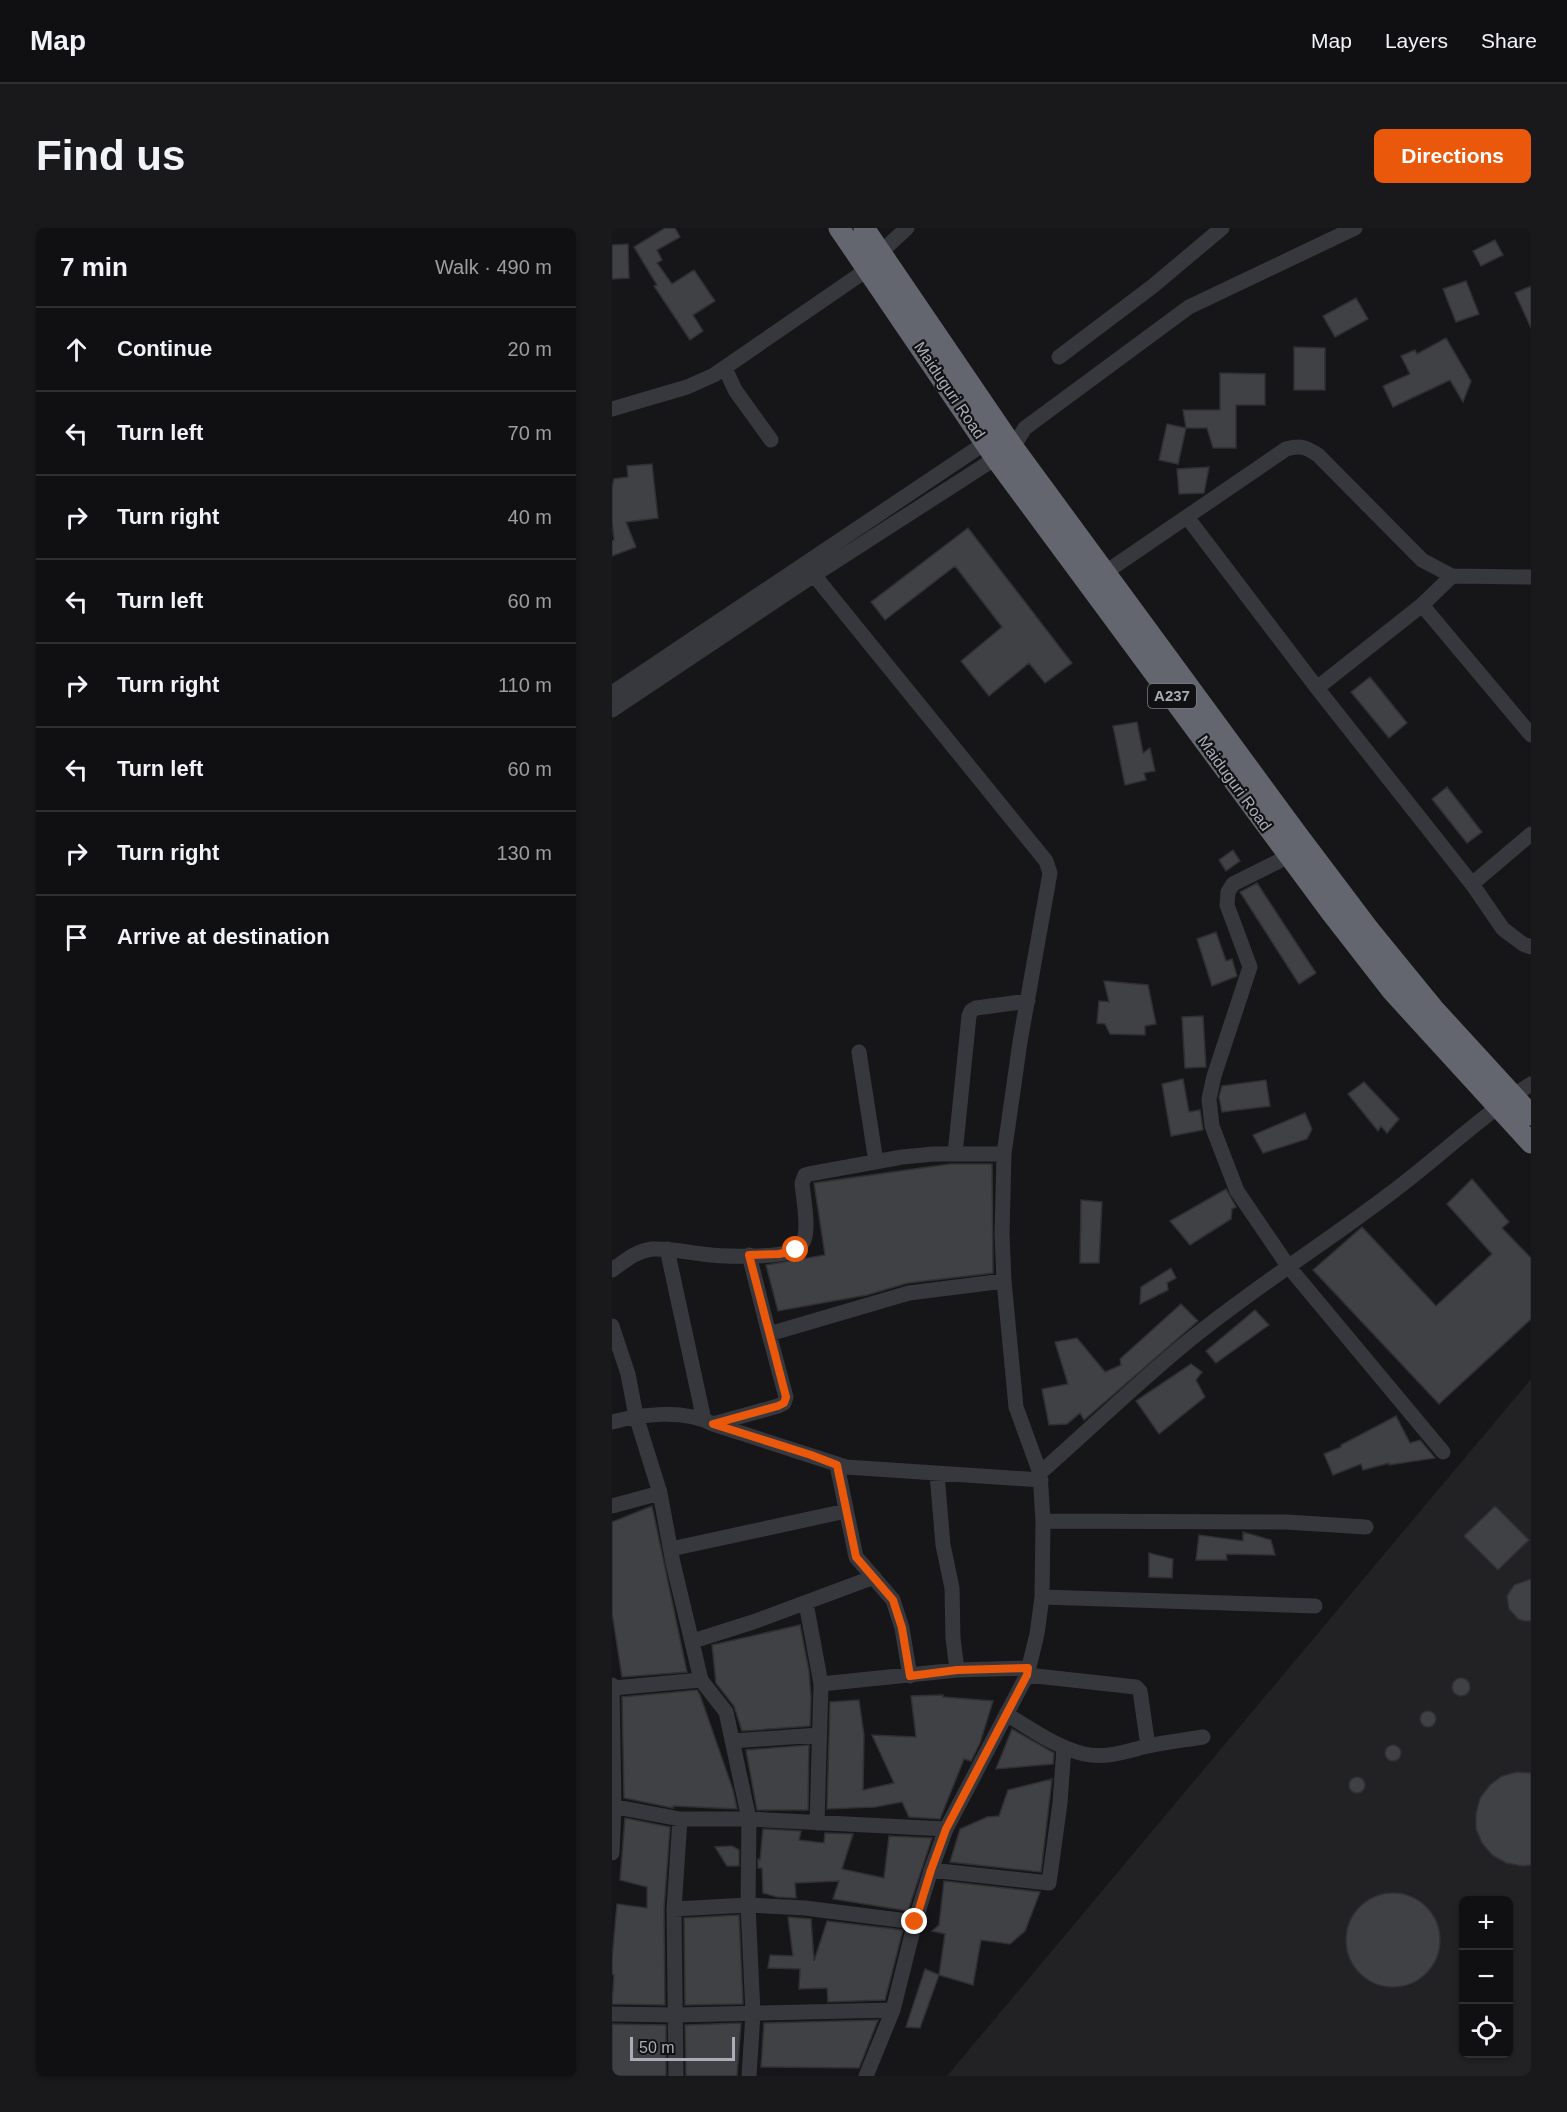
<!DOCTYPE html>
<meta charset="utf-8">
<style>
:root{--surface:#101012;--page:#19191b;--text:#f1f3f6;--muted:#9c9d9f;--line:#303032;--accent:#ea580c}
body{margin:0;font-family:Helvetica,sans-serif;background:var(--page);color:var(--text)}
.controls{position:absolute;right:18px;bottom:18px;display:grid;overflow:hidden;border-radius:9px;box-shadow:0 2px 4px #0004}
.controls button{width:54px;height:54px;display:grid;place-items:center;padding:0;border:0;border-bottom:2px solid var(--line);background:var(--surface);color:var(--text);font:30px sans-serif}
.scale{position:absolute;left:18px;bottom:15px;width:105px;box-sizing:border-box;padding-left:6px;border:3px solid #a8adb8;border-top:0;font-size:16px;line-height:21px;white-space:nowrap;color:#a8adb8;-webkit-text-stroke:4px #111113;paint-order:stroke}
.stop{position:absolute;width:18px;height:18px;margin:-14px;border:4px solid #ea580c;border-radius:50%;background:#fff}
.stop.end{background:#ea580c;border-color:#fff;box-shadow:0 2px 6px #0008}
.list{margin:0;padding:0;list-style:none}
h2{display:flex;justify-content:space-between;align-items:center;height:78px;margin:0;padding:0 24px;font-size:26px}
h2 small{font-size:20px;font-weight:400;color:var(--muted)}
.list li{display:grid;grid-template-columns:39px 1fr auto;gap:18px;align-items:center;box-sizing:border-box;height:84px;padding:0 24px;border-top:2px solid var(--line)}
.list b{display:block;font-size:22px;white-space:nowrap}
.list em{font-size:20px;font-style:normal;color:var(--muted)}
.icon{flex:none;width:33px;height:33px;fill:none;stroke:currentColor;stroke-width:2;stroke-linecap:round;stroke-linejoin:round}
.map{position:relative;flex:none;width:919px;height:1848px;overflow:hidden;border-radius:9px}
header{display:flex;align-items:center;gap:36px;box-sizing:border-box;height:84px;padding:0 30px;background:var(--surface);border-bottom:2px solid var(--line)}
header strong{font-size:28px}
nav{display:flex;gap:33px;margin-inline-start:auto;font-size:21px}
.intro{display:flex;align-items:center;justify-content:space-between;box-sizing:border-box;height:144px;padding:0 36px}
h1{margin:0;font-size:42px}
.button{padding:15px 27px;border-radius:9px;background:var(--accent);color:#fff;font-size:21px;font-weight:700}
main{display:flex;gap:36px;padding:0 36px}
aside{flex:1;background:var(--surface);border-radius:9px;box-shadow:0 2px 4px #0004}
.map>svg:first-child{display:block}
.built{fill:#222225;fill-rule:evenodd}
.building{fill:#404145;stroke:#303034;stroke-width:1.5}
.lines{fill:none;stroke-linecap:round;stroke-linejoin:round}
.minor{stroke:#37383d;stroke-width:15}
.highway{stroke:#63666e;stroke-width:21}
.route{stroke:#ea580c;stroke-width:8}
.labels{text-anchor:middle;stroke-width:4.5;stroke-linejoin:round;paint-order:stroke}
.shield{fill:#111113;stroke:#7b7e86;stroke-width:1.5}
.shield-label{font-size:15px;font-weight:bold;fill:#a8adb8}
.street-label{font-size:16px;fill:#a8adb8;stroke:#111113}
</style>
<header>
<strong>Map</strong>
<nav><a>Map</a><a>Layers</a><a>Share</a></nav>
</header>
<div class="intro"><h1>Find us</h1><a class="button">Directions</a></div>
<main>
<aside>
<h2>7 min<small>Walk · 490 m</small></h2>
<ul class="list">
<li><svg class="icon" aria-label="ahead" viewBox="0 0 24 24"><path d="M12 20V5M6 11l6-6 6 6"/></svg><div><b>Continue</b></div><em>20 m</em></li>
<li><svg class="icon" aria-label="left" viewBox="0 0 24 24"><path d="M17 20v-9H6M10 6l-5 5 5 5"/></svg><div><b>Turn left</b></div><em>70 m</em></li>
<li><svg class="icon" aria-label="right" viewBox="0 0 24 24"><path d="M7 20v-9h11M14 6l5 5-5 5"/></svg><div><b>Turn right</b></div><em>40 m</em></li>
<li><svg class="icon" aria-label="left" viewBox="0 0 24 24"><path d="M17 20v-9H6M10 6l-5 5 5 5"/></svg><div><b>Turn left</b></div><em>60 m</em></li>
<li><svg class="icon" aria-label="right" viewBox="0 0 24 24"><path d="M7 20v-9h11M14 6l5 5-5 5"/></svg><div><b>Turn right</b></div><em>110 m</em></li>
<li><svg class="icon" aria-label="left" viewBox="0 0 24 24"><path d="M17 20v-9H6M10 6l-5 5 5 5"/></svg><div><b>Turn left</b></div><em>60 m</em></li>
<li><svg class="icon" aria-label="right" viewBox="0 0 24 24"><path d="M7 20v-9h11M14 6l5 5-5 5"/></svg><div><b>Turn right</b></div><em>130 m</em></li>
<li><svg class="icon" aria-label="arrive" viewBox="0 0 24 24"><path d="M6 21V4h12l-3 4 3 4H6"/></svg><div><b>Arrive at destination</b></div></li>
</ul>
</aside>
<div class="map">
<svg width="919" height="1848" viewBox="0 0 919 1848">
<rect width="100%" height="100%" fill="#161618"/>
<path class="built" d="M919,1151V1848H335ZM852,1672H897V1826H852Z"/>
<path class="building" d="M53,0H63L68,9L45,22L50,32L45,35L60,56L82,42L103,73L81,87L91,103L78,112L42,58L45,57L22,19Z
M883,12L891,27L869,38L861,23Z
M16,16L17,50L0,51V17Z
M854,53L867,86L844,94L831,61Z
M919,58V100L903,65Z
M744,70L756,91L723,109L711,88Z
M834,110L859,153L851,174L838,152L781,179L771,158L798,146L789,128L803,122L805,126Z
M682,119L713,120V162H682Z
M608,145L653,146V177H624V220H601L595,200H574L571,182H608Z
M555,196L574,200L566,236L547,232Z
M40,236L46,290L14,294L24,319L0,328V313L2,312L0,293V260L2,251L16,249L15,238Z
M597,239L592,265L567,266L565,241Z
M356,300L460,435L433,455L417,435L377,468L349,433L390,399L343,338L273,392L259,374Z
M758,449L795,495L777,510L739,464Z
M525,494L531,525L538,520L543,543L532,545L534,552L513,557L501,498Z
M835,559L870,604L855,615L820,571Z
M621,622L628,633L614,643L607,632Z
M645,655L704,745L687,756L628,664Z
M604,704L614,733L620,731L625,748L600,758L585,711Z
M492,753L536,757L544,796L533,798V807L498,806L493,796L485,795L487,773L497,774Z
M591,788L594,839L573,840L570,789Z
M571,851L577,884L588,882L591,902L559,908L550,856Z
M654,852L658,878L610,884L607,869L610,858Z
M752,854L787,891L775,905L769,898L766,903L736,866Z
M693,885L700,901L695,911L651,925L641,907Z
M338,936H380L381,1045L296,1055L255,1067L166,1083L154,1037L213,1027L202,955Z
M860,951L897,994L890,1000L919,1030V1091L827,1176L701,1042L750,999L824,1078L880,1026L835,976Z
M614,961L624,979L620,981L619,991L578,1017L558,993Z
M469,972L490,974L487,1035H468Z
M559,1040L564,1050L555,1055L556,1062L528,1076L529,1059Z
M569,1076L586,1093L472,1192L468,1185L455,1196L437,1197L430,1161L456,1156L443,1114L465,1110L493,1144L509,1137L508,1131Z
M643,1082L657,1097L604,1135L594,1123Z
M579,1136L590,1144L584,1152L593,1169L547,1206L524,1173Z
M784,1188L798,1215L808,1212L823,1230L777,1237V1235L751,1242L749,1236L721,1247L712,1226L729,1219V1217Z
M40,1278L75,1444L10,1449L0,1385V1294Z
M883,1278L917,1312L886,1342L852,1308Z
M631,1304L659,1312L663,1327L614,1326L615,1332H584L587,1307L631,1313Z
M537,1325L561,1331L560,1350L537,1349Z
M919,1351V1393H912L906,1391L897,1381L895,1368L902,1357Z
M188,1397L197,1443L199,1470L198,1498L130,1503L122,1478L104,1455L100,1417Z
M840 1459a9 9 0 1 1 18 0a9 9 0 1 1-18 0Z
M85,1462L88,1467L121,1562L125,1581L61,1578V1580L12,1570L10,1469Z
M331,1467V1469L381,1473L368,1515L359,1533L352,1531L328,1591L297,1589L290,1574L263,1579L215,1581L218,1474L247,1472L252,1507L251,1562L282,1555L260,1507L304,1509L299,1468Z
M808 1491a8 8 0 1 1 16 0a8 8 0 1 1-16 0Z
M400,1501L442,1525L441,1536L384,1541Z
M773 1525a8 8 0 1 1 16 0a8 8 0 1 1-16 0Z
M197,1517L196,1582H145L134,1522Z
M905,1544L919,1545V1637L910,1638L894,1635L880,1627L870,1615L864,1601V1585L868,1570L878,1557L890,1548Z
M737 1557a8 8 0 1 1 16 0a8 8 0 1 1-16 0Z
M440,1551L429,1644L338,1634L348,1601L375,1589L387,1588L396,1562Z
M13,1590L58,1599L52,1681L53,1777L0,1776L2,1747L0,1746V1731L5,1676L35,1680V1659L8,1652Z
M151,1601L189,1603L187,1612L212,1615L213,1605L241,1606L230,1641L272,1650L277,1608L320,1610L296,1683L221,1671L227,1653L183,1655L184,1670L165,1669L151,1665L150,1640H146V1631L148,1632Z
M120,1618L127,1622V1638H115L103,1619Z
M332,1653L428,1664L413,1703L398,1716L369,1712L361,1757L327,1747L333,1706L320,1703L327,1697Z
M734 1712a47 47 0 1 1 94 0a47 47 0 1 1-94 0Z
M127,1687L131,1776L73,1777L72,1690Z
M176,1689L199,1691L202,1733L215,1693L291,1702L273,1772L216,1774L215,1760L187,1761L188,1741L156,1740L158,1727L181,1728Z
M313,1741L327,1747L308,1800L294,1799Z
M266,1792L247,1840L149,1839L152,1795Z
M129,1795L125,1848H74L73,1797Z
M0,1796L54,1797V1848H0Z"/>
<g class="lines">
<path class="minor" d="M269,24L295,0
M447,129L541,58L610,0
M113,140L123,162L159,212
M0,181L75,159L102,147L256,41
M575,289L705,460L860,656L891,701L911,716L919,719
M193,336L434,633L438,645L408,814L392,926L390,1006L392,1053L404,1179L428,1245L431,1293L430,1369L425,1406L415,1447L334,1601L319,1642L303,1694L281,1782L254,1848
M494,344L674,221C688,217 694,219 706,227L810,332L840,348L919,349
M810,377L919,507
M705,460L810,377L840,348
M0,465L382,209
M0,482L202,347L401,219L413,200L577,79L743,0
M677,628L621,656L616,664L615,677L638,739L602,848L597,871L600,898L625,963L676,1038L831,1224
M860,656L919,606
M247,824L264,934
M343,926L357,788L359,783L364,780L416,773
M55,1021L92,1192
M137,1027L157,1106L297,1065L392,1053
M0,1042C13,1033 24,1023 40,1021C57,1020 74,1024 90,1026C112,1029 162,1030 182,1023C185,1021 189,1017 191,1014C198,1002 191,969 190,955L193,947L197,946L290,929L322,926H392
M0,1098L16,1146L24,1188L48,1265L61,1335L89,1452L1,1460
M0,1194C30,1186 72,1181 101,1196L234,1239L429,1252
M101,1196L166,1178L172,1175L174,1169L157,1106
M225,1237L244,1329L281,1372L290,1400L298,1448
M428,1245C477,1202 524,1156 574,1115C640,1061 712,1016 779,965C827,929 869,888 919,856
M325,1246L331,1317L340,1360L341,1410L345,1442
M0,1278L48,1265
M431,1293L674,1294L754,1299
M59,1321L234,1283
M430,1369L703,1378
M194,1375L209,1456L205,1595
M81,1413L141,1394L262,1349
M415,1447L524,1459L528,1463L536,1518
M89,1452L114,1484L137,1591L136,1677L141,1786L137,1848
M209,1456L345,1442L416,1440
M0,1457L2,1578L0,1625
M394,1486C418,1500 445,1520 472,1526C495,1531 514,1523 536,1518C554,1514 573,1512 591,1509
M120,1513L207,1507
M0,1578L68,1591H137L334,1601
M68,1591L62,1681L136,1677L193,1680L303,1694
M319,1642L437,1655L448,1575L452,1519
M62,1681L64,1848
M0,1786L64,1787L281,1782"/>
<path class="highway" d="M227,0L384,231L718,683L781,764L919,915
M252,0L401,219L685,606L759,704L821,780L919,887"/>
</g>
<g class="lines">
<path class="route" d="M184,1022L167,1026L137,1027L174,1169L172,1175L166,1178L101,1196L199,1227L225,1237L244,1329L281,1372L290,1400L298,1448L345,1442L416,1440L415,1447L334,1601L319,1642L303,1694"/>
</g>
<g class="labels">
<rect class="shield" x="536" y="456" width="48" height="24" rx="4.5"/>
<g class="shield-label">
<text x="560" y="473">A237</text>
</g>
<g class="street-label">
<text transform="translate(338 162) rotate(56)" y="6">Maiduguri Road</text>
<text transform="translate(623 555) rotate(54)" y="6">Maiduguri Road</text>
</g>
</g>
</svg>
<div class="controls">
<button>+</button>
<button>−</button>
<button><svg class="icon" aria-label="locate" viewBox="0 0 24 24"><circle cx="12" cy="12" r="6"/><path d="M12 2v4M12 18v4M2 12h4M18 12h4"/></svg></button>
</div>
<div class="scale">50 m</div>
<div class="stop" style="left:184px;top:1022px"></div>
<div class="stop end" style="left:303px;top:1694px"></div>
</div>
</main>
